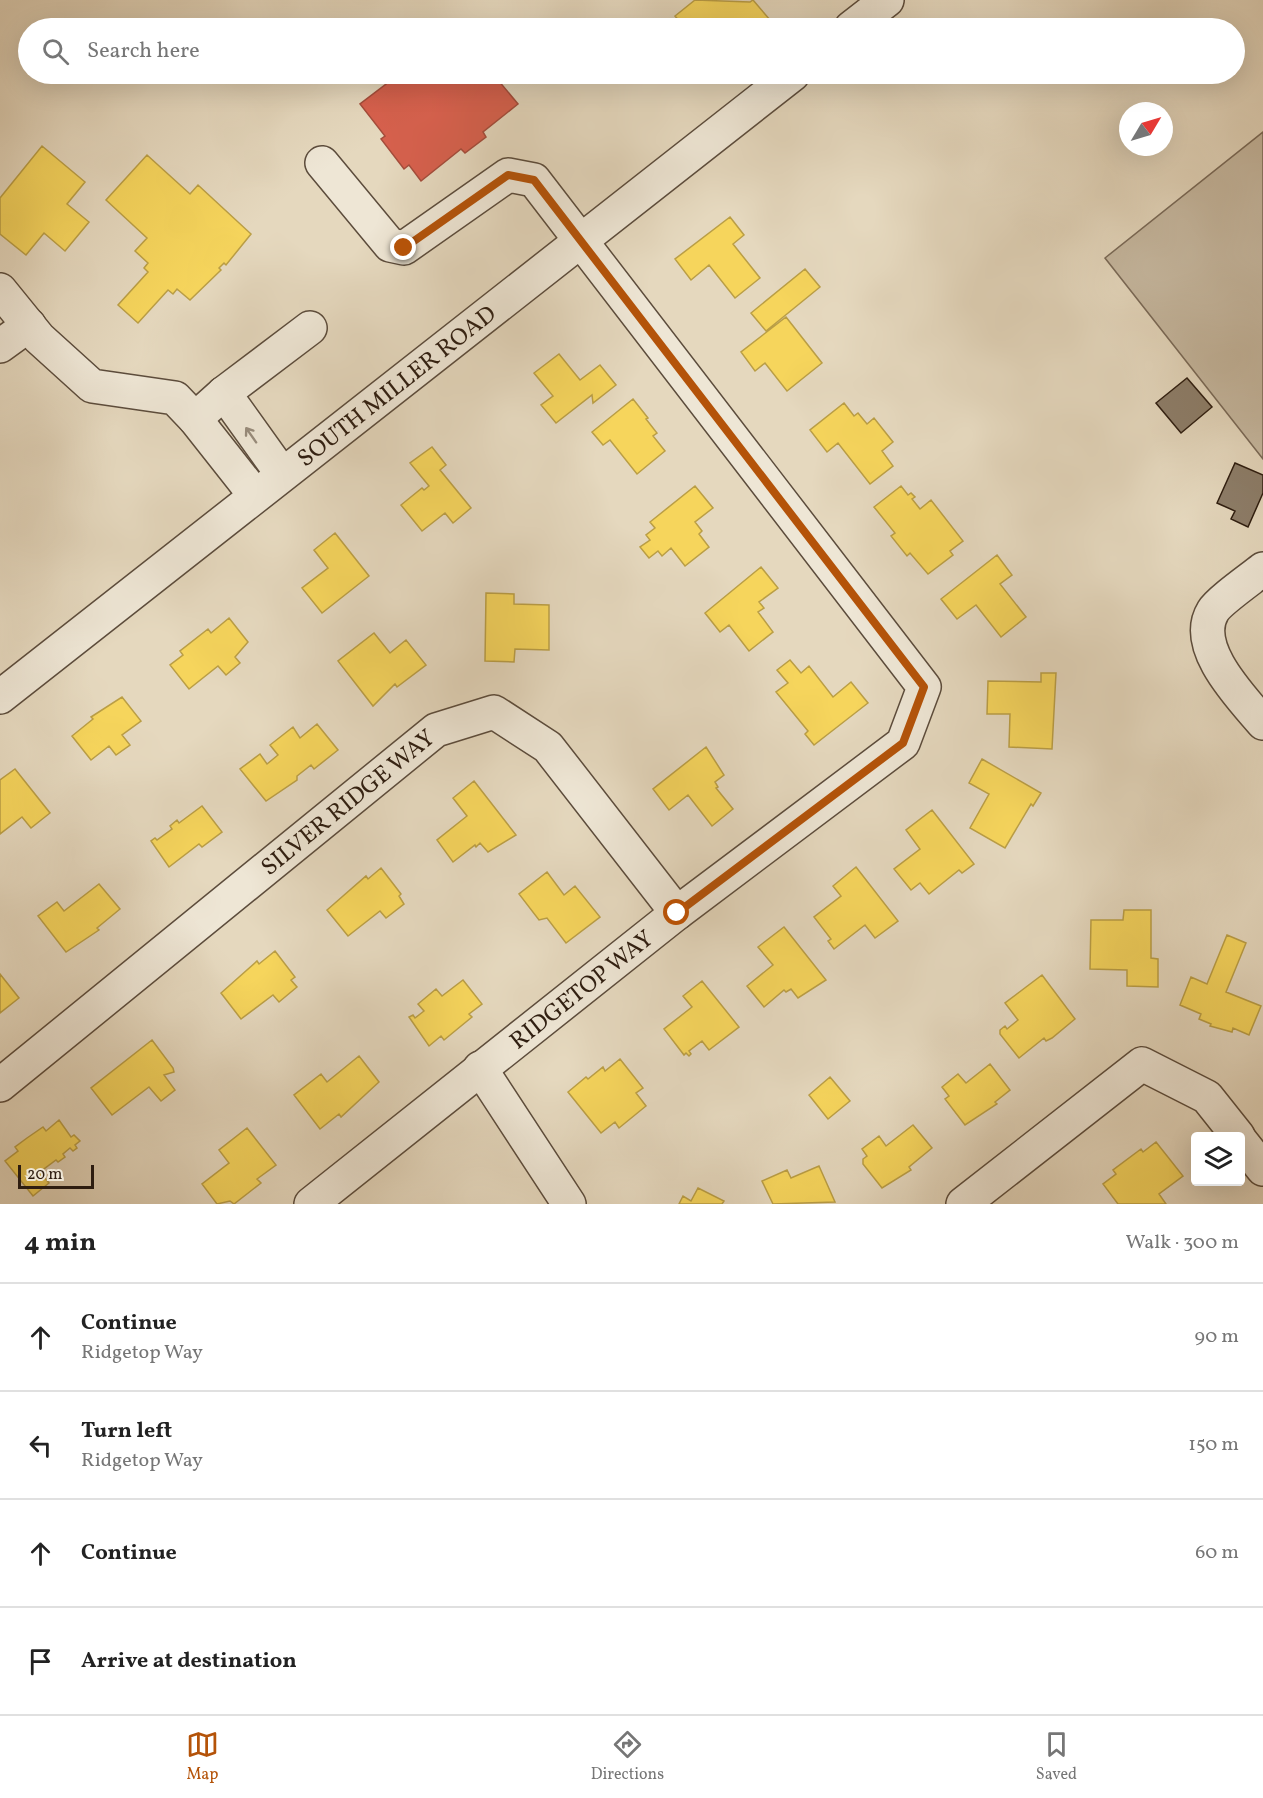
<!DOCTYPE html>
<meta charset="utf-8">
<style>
:root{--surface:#fff;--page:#f2f2f2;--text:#222;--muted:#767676;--line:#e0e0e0;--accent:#b45309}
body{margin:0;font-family:Vollkorn,serif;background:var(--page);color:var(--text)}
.controls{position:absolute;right:18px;bottom:18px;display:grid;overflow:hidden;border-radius:6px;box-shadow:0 6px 24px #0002}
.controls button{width:54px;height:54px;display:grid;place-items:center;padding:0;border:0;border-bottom:2px solid var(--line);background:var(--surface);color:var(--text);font:30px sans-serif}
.compass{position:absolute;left:1119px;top:102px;width:54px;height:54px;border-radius:50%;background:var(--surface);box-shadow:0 6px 24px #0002;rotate:52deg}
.scale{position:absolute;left:18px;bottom:15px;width:76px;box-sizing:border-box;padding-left:6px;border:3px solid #2e1d10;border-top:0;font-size:16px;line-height:21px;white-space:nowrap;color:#2e1d10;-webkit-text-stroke:4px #eee6d5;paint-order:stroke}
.stop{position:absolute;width:18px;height:18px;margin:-14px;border:4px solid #b45309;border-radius:50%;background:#fff}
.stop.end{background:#b45309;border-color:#fff;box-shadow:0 2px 6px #0008}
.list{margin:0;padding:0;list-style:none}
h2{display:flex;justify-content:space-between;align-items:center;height:78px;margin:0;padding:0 24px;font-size:26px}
h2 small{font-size:20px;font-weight:400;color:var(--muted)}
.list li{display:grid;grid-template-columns:39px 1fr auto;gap:18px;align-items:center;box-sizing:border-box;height:108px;padding:0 24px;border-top:2px solid var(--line)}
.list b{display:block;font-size:22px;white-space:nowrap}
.list p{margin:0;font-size:20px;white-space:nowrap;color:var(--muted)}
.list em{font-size:20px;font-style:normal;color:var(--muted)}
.icon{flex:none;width:33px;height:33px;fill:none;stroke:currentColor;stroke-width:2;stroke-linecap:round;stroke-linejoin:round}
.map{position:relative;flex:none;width:1263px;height:1204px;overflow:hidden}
.search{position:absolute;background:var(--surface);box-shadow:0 6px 24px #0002;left:18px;right:18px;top:18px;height:66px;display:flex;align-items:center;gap:15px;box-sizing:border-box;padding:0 21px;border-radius:33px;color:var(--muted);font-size:22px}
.sheet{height:510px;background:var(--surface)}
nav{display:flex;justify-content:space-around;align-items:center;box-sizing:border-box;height:84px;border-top:2px solid var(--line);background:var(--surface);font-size:16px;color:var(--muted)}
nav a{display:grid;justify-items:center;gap:3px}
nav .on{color:var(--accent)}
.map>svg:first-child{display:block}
.green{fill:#c6b8a0;stroke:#7a6a58;stroke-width:1.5}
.homes{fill:#f6d55c;stroke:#ba9e45;stroke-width:1.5}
.shops{fill:#d6604d;stroke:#a44c3b;stroke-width:1.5}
.building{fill:#8d7e6a;stroke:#2e1d10;stroke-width:1.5}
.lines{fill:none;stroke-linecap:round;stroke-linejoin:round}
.minor-casing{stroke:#5c4c3c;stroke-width:36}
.minor{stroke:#eee6d5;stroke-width:33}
.oneway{stroke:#988c7c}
.route{stroke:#b45309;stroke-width:8}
.labels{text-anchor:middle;stroke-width:6;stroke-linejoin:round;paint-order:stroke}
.street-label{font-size:24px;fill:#2e1d10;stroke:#eee6d5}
</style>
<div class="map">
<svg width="1263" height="1204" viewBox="0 0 1263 1204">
<rect width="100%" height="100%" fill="#e5d8be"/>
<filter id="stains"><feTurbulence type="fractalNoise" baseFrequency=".00333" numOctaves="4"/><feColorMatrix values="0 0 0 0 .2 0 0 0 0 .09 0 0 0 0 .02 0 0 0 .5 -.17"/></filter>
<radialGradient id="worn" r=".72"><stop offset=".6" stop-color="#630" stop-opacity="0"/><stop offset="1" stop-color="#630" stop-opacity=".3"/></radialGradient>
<path class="green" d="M1263,132V459L1105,258Z"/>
<path class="homes" d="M695,0L750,2L753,0L770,20L760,28H685L675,16Z
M42,146L85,182L67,204L89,222L65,251L44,233L26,255L0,234V198Z
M147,155L190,194L198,185L251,234L226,265L224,263L219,268L221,270L190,300L177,289L173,294L168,290L138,323L118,305L148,272L144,268L148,263L135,251L147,238L106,200Z
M730,217L744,235L733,244L760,278L735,298L709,265L691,280L675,259Z
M805,269L820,287L766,331L751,313Z
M786,317L822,363L787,391L765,363L755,371L741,352Z
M559,354L580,380L600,365L616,385L593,403L592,395L556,423L541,405L553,396L534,373Z
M633,399L648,418L646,419L657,433L653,436L665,451L637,474L610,440L603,445L592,432Z
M844,403L854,416L858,413L867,424L874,418L893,442L882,451L893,466L870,484L838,443L827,452L810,430Z
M432,447L446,465L440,470L471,508L453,523L445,513L422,531L401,505L422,488L424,490L429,486L410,463Z
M695,486L713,508L695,522L702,531L699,534L709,547L685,566L671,548L662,556L658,551L649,558L640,547L650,540L646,535L655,528L650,522Z
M901,486L908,495L911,493L915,497L912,499L920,509L931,500L963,541L950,551L953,555L928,574L910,553L907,556L891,536L895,533L874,507Z
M335,533L369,576L322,613L302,588L328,568L314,550Z
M997,555L1012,575L1000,584L1026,617L1001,637L976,605L957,619L941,599Z
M761,567L778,588L759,602L764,608L758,612L773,632L749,651L729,625L720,632L705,613Z
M486,593L514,594V604L549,605V650L515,649L514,662L485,661Z
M229,618L248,642L235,657L240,663L226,675L218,666L189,689L170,665L183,655L180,651L208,629L211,633Z
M374,633L390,653L406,640L426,665L397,687L395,684L373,706L338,661Z
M790,660L801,673L809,666L833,697L851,682L868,703L814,745L805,734L808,731L776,692L788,683L777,670Z
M1041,673H1056L1052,749L1009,747L1010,714H987L988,681L1041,682Z
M122,697L141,721L122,735L130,745L116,755L109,746L91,760L72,736L93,719L91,717Z
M317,724L338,750L314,769L311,765L297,776V780L266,801L240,769L260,754L267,764L278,755L270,745L293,727L300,738Z
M706,747L724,775L715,782L718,787L716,788L733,809L712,826L688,795L669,810L653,789Z
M982,759L1041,793L1033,806L1031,804L1005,848L970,828L989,794L969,783Z
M15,769L50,813L31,828L22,817L0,834V780Z
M474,781L516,835L488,852L480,843L476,847L475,845L453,862L437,840L467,816L453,798Z
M202,806L222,832L202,847L199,844L169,867L151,841L155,838L157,840L172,829L170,826L177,820L179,823Z
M932,810L974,864L962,873L959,870L929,894L920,883L911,890L894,869L920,849L906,830Z
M856,867L898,921L875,938L865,925L834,949L828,941L831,939L814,917L841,896L833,886Z
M381,868L401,894L399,896L404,904L386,918L380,911L348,936L327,910L366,876L368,879Z
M547,872L564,895L575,886L600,917L566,943L547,918L539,920L519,894Z
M99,884L120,909L97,928L99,930L66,952L38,916L57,902L64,911Z
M1124,910H1151V958L1158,959V987L1127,986V970L1090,969L1091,920H1123Z
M784,927L826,980L798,998L791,989L786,992L784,990L764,1007L747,986L773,965L758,947Z
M1227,935L1246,943L1226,992L1261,1006L1249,1035L1233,1028L1232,1032L1210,1026L1211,1024L1199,1019L1201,1014L1180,1005L1191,977L1207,984Z
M275,951L295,977L291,980L297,987L279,1002L273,995L241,1019L221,993L257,961L259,964Z
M0,974L19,998L0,1013Z
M1042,975L1075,1019L1052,1038L1046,1041L1044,1038L1019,1058L1000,1034V1030L1005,1026L1007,1029L1018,1020L1005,1003Z
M463,980L482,1004L469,1014L472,1017L444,1040L441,1036L429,1046L409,1017L413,1015L415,1018L424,1011L418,1004L436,989L442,996Z
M702,981L739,1027L709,1050L702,1041L689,1051L691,1054L689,1056L686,1053L684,1055L664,1029L692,1007L683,996Z
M152,1040L173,1068L174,1072L164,1075L175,1090L161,1101L149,1087L112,1115L91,1088Z
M359,1056L379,1082L341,1117L339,1114L320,1129L294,1095L321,1074L327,1082Z
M620,1059L643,1088L636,1093L646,1106L619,1128L615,1122L601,1133L568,1092L586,1077L588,1079L603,1067L605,1071Z
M990,1064L1010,1090L995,1102L997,1104L965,1125L945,1099L949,1096L942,1087L958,1074L966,1083Z
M830,1077L850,1101L828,1119L809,1095Z
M59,1120L71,1137L74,1135L80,1141L75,1145L77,1148L73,1151L70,1148L63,1154L65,1157L58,1162L56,1160L40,1172L49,1183L33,1196L5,1161L18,1151L15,1147L27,1138L43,1127L46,1131Z
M913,1125L932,1148L909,1167L911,1170L882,1188L863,1164V1159L867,1156L862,1149L879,1136L886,1146Z
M247,1128L276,1165L257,1179L261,1183L234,1204L230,1201L217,1204L202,1184L229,1163L219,1150Z
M1156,1142L1183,1176L1159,1194L1166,1204H1118L1103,1184L1116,1174L1113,1170L1141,1149L1143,1152Z
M819,1166L835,1202L773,1204L762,1181L787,1170L791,1178Z
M698,1188L724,1201L722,1204H679L683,1196L691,1201Z"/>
<path class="shops" d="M378,74H389L393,79L399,74H493L518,104L483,132L486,137L465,153L461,149L421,181L409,165L404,169L381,139L385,136L360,104L386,84Z"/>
<path class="building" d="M1187,378L1212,407L1181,433L1156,403Z
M1235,463L1263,475V493L1248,527L1231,519L1235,511L1217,503Z"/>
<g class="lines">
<defs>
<g id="minor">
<path d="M851,28L887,0"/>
<path d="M0,290L39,338L92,386L175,398L195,419L255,495"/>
<path d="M0,346L29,325"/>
<path d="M224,393L282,474"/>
<path d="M195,419L224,393L310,328"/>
<path d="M1263,569C1252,578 1219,601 1213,611C1191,647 1242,698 1263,723"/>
<path id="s1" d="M0,697L793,74"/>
<path d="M480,1068L569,1204"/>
<path id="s2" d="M0,1085L436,730L494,712L548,747L677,913"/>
<path d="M1240,1140L1263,1169"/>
<path id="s3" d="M311,1204L677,913L903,743L924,687L534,180L508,175L404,248L390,245L322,163"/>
<path d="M963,1204L1142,1064L1207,1097L1238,1136"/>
</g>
</defs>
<use href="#minor" class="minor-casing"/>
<use href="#minor" class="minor"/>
</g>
<defs><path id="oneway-shaft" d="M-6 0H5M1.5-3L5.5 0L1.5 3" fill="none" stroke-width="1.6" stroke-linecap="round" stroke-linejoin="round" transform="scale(1.5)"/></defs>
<use class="oneway" href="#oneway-shaft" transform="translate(251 435) rotate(-125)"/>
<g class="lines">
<path class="route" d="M404,248L508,175L534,180L924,687L903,743L677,913"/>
</g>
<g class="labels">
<g class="street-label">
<text dy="8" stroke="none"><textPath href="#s1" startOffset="504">SOUTH MILLER ROAD</textPath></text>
<text dy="8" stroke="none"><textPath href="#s2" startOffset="448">SILVER RIDGE WAY</textPath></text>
<text dy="8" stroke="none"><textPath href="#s3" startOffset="345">RIDGETOP WAY</textPath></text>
</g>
</g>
<rect width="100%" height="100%" filter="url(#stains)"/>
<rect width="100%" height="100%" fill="url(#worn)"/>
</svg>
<div class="controls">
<button><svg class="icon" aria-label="layers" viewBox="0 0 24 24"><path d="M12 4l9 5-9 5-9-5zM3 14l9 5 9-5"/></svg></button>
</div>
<svg class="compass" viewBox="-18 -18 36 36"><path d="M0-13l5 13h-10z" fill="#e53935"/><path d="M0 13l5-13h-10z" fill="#767676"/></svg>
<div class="scale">20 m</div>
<div class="stop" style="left:677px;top:913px"></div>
<div class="stop end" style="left:404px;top:248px"></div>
<div class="search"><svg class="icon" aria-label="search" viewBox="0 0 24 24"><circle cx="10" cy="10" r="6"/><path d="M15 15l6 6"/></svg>Search here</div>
</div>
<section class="sheet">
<h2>4 min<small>Walk · 300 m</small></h2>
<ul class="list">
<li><svg class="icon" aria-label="ahead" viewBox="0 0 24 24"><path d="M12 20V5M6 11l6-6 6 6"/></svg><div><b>Continue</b><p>Ridgetop Way</p></div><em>90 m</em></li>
<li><svg class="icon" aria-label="left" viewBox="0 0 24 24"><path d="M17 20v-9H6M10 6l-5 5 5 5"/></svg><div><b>Turn left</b><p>Ridgetop Way</p></div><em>150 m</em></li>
<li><svg class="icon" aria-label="ahead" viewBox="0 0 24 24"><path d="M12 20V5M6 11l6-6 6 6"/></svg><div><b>Continue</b></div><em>60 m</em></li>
<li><svg class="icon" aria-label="arrive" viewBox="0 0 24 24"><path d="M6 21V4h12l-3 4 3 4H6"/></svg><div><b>Arrive at destination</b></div></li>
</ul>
</section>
<nav>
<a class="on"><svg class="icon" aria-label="map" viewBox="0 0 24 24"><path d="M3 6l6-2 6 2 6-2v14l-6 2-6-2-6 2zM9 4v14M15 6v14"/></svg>Map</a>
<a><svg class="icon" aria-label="directions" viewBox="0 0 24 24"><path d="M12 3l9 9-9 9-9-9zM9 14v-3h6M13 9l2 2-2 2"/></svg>Directions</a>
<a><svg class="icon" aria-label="saved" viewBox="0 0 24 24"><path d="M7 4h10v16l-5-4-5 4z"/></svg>Saved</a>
</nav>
